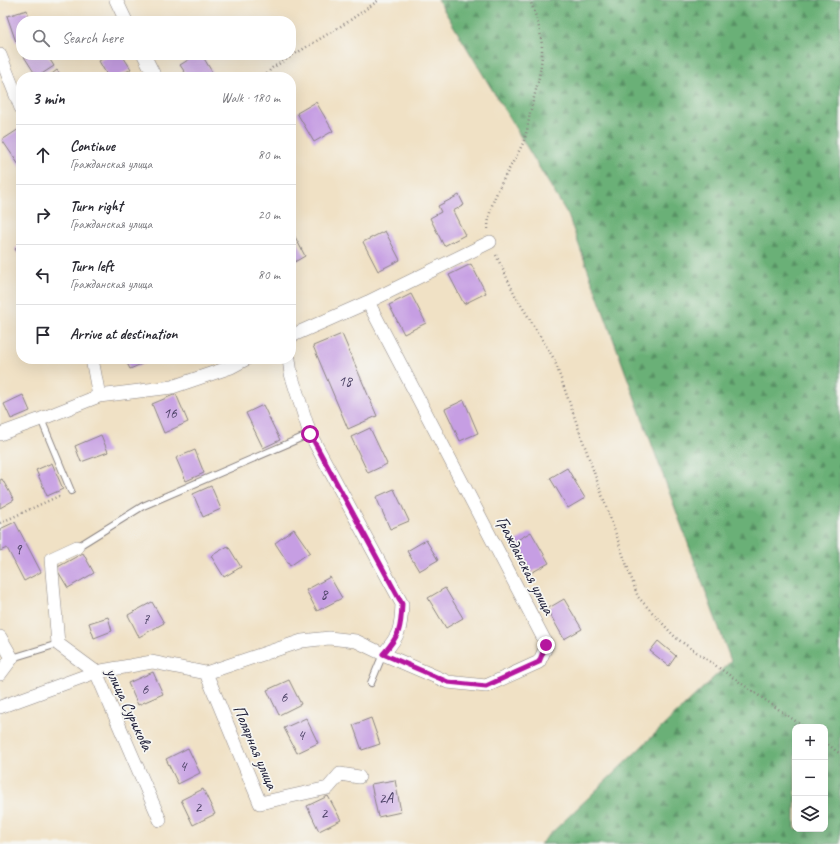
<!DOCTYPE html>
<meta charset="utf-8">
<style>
:root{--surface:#fff;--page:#f7f7f7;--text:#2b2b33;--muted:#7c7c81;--line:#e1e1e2}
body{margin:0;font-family:Caveat,sans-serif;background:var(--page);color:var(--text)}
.controls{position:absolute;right:12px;bottom:12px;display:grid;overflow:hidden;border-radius:8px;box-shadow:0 4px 16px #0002}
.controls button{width:36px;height:36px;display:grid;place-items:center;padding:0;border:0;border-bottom:1px solid var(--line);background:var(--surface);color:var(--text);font:20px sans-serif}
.stop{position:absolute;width:12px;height:12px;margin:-9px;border:3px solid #b5179e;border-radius:50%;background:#fff}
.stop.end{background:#b5179e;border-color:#fff;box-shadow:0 1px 4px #0008}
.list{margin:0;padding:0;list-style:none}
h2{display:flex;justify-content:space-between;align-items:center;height:52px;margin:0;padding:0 16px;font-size:17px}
h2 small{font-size:13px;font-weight:400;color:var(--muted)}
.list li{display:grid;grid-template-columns:26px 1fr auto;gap:12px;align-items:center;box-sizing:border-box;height:60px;padding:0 16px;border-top:1px solid var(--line)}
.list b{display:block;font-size:15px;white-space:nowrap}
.list p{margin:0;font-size:13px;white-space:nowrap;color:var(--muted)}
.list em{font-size:13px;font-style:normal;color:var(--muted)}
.icon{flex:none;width:22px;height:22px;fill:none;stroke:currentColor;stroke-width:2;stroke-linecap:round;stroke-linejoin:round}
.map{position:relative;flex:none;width:840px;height:844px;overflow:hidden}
.search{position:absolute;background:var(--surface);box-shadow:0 4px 16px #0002;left:16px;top:16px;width:280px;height:44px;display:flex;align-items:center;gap:10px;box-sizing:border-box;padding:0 14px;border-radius:16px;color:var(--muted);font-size:15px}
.panel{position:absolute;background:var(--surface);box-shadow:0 4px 16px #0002;left:16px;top:72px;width:280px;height:292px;border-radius:16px}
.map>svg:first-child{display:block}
.forest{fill:url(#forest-firs);stroke:#466959;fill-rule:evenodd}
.building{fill:#c69ee3}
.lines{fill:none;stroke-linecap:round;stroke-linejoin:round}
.service-casing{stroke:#898280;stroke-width:8}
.minor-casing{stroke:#898280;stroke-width:14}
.path{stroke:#898280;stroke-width:2.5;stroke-dasharray:1 3;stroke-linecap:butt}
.service{stroke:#fff;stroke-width:6}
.minor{stroke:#fff;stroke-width:13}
.route{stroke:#b5179e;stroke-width:5}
.labels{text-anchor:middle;stroke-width:3.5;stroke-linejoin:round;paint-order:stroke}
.number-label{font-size:15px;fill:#4b4165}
.street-label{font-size:17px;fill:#22223b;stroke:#f6f6f2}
</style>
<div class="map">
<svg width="840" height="844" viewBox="0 0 840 844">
<defs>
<pattern id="forest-firs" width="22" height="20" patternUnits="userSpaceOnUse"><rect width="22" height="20" fill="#6ab077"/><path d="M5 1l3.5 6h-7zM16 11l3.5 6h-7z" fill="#578f63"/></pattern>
</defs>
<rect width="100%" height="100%" fill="#f6f6f2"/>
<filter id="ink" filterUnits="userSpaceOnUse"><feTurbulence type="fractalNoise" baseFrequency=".025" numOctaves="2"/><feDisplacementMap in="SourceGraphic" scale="8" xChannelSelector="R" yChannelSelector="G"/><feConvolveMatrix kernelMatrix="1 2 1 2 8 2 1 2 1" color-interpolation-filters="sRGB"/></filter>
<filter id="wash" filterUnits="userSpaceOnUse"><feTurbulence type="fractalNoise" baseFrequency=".012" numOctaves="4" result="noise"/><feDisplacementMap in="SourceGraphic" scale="16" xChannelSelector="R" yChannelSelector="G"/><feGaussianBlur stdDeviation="0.9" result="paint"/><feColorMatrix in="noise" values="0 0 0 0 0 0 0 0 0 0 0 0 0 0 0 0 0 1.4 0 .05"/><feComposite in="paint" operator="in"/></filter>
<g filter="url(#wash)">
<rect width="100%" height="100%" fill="#f0e1c5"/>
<path class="forest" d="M438,0H840V844H540L731,661L568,215ZM795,727H825V829H795Z"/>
<g id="blocks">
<path class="building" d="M27,10L30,21H21V40L16,42L7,16Z
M23,55H47L54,66L37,77Z
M109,55H122L131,69L117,77H108L99,61Z
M196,55H202L215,77H188L180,65Z
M57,70L62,77H48Z
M316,102L333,131L314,142L297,113Z
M19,129L21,133V168L2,140Z
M459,195L464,205L453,211L465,235L444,246L430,218L441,212L438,206Z
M291,229L305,256L291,264Z
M385,231L400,260L378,271L363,242Z
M21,245V258L15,249Z
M471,264L486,293L464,304L449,275Z
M411,294L426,323L404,334L389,305Z
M342,334L377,416L348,429L313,346Z
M125,359H144L146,362L130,369Z
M176,394L188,422L164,433L152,404Z
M23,395L30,411L11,419L4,404Z
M464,400L478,433L460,441L445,409Z
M263,405L280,440L263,448L246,413Z
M370,428L387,464L368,473L351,437Z
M101,435L108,452L81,462L75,446Z
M195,450L204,473L186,481L176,458Z
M52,463L63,489L47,496L36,470Z
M567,468L585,498L568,508L550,478Z
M2,479L14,500L0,508V480Z
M211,486L221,509L203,517L193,494Z
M394,489L409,521L390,529L376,497Z
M15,522L41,572L24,581L7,548L0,551V529Z
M294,529L310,552L290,566L275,543Z
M531,532L549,563L531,573L514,542Z
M426,540L438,560L419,571L407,551Z
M228,546L241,567L224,577L211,556Z
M83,553L94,573L68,588L56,568Z
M330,577L342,598L317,611L306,590Z
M445,588L463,618L446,628L428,598Z
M564,599L582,629L564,639L547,609Z
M152,602L164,623L139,637L128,615Z
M108,617L112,631L94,638L89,623Z
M658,641L676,656L669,666L650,651Z
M153,672L163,694L138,705L128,683Z
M289,680L301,704L279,715L267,690Z
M306,718L318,743L297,753L284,728Z
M371,718L380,744L362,750L353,725Z
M188,748L200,773L178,784L166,759Z
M395,780L401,812L378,817L371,784Z
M203,789L215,814L193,825L181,800Z
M328,796L341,820L319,831L307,806Z"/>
</g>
</g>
<g filter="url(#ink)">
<use href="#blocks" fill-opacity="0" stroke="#898280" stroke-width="1"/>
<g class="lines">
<defs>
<path id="service" d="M41,419L71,491
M77,547L143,506L310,434
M12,658L58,644
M371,683L383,654"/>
<path id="minor" d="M116,0L126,21
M0,55L21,108
M144,55L155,77
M291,336L368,302L490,242
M92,359L99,396
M289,359L291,374L310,434L402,604C401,629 400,635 383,654L448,682L486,686L539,662L547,645L368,302
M0,434L41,419L99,396L172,387L231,367L246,359
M77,547L51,559L58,644L96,672L160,820
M0,637L12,658L0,674
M206,673L260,803L328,788L340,774L359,777
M0,707L96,672L152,662L206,673L302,641L329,638L356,641L383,654"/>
</defs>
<use href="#service" class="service-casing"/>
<use href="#minor" class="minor-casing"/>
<path class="path" d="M264,77L272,68L346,23L379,0
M488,229C488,199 509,172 522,145C527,135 528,124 530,113C535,93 542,71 542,50C542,33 536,16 530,0
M496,255L515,295L554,359L638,597L676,638L804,727
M0,523L61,495
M825,742L840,754"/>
<use href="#service" class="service"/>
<use href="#minor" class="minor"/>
</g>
</g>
<g class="lines" filter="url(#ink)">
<path class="route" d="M310,434L402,604C401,629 400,635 383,654L448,682L486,686L539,662L546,645"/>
</g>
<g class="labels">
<g class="number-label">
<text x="345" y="386">18</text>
<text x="170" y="418">16</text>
<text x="18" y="554">9</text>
<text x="324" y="599">8</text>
<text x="146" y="624">7</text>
<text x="145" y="694">6</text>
<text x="284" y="702">6</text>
<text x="301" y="740">4</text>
<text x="183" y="771">4</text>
<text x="386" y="803">2А</text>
<text x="198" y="812">2</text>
<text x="324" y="818">2</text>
</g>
<g class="street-label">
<text transform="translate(526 565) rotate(63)" y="6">Гражданская улица</text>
<text transform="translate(130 709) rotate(65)" y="6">улица Сурикова</text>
<text transform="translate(256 747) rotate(67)" y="6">Полярная улица</text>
</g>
</g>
</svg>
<div class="controls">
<button>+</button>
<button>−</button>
<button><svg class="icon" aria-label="layers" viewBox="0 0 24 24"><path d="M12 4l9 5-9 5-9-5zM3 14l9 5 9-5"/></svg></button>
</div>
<div class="stop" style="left:310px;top:434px"></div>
<div class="stop end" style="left:546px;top:645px"></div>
<div class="search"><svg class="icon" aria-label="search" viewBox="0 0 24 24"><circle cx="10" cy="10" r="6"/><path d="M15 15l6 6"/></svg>Search here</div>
<section class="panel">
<h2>3 min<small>Walk · 180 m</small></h2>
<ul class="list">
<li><svg class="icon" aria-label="ahead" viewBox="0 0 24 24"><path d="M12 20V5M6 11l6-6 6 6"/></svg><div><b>Continue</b><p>Гражданская улица</p></div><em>80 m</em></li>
<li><svg class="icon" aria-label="right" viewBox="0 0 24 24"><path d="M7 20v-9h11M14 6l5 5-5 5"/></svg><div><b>Turn right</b><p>Гражданская улица</p></div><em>20 m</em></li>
<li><svg class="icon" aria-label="left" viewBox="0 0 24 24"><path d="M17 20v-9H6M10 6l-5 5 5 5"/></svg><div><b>Turn left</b><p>Гражданская улица</p></div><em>80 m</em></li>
<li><svg class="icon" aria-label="arrive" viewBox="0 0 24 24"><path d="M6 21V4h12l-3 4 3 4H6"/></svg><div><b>Arrive at destination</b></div></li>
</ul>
</section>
</div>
